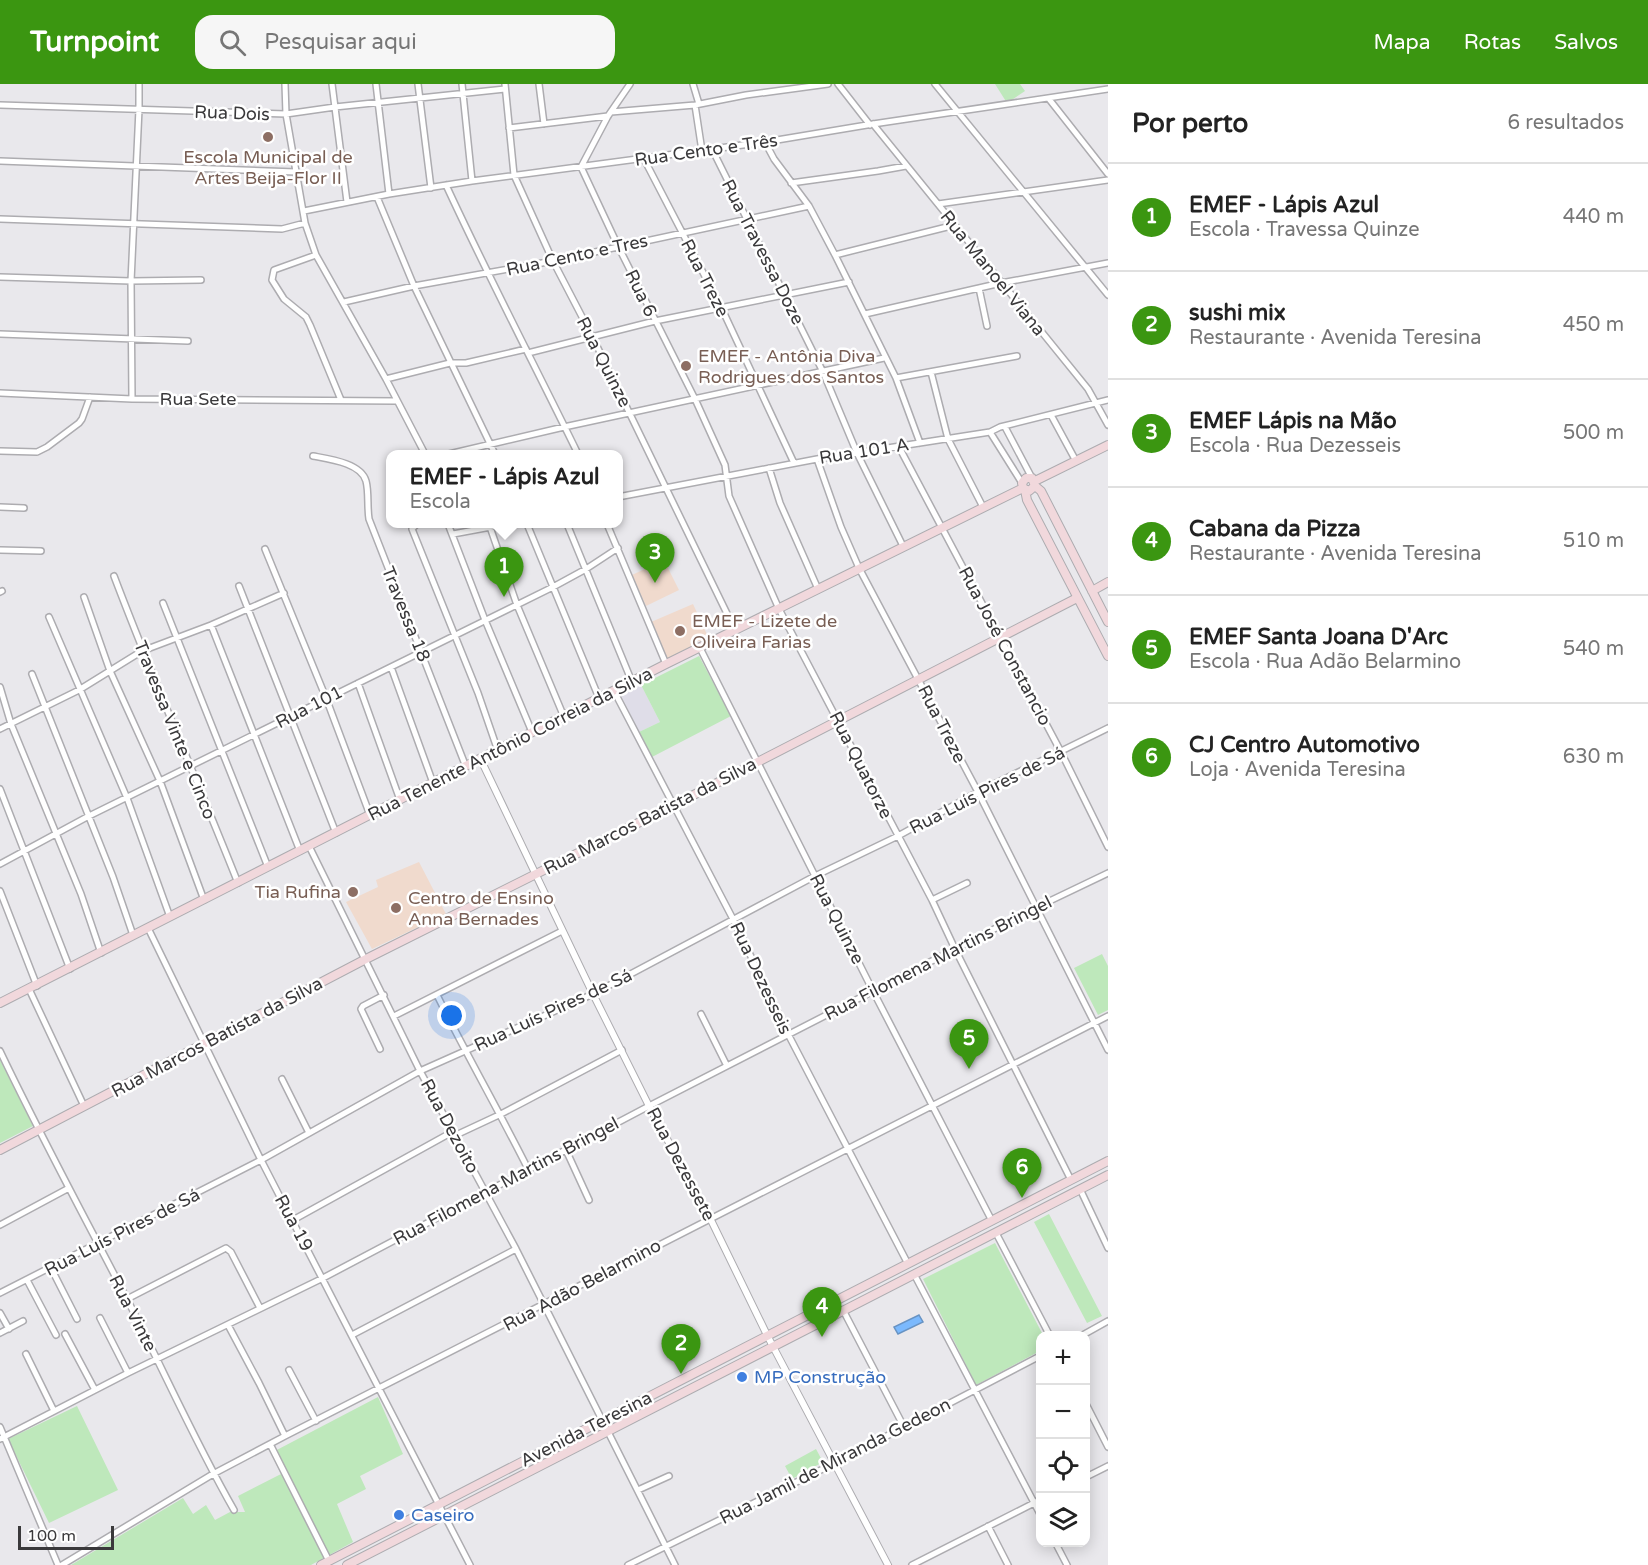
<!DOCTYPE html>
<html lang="pt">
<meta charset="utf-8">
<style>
:root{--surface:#fff;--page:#f6f6f6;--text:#222;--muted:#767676;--line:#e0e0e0;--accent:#3b9611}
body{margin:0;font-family:"Varela Round",sans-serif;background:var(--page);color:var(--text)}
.controls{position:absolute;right:18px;bottom:18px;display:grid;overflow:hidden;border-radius:12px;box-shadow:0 3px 15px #0003}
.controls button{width:54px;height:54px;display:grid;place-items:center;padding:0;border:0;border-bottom:2px solid var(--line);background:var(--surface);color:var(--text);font:30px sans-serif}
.scale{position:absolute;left:18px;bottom:15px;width:96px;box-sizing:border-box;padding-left:6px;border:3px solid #3a393b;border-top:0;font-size:16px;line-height:21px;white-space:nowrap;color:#3a393b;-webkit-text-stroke:4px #fff;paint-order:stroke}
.you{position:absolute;left:452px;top:932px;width:21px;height:21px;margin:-15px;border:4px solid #fff;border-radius:50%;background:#1a73e8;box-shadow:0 0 0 9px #1a73e833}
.badge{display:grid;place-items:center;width:39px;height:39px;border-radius:50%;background:var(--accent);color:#fff;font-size:20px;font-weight:700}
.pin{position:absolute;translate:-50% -50px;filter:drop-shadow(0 2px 3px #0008)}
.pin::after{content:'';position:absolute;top:32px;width:21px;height:18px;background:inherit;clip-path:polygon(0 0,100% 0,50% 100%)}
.popup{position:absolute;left:386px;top:366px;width:237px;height:78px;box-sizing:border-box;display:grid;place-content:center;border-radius:12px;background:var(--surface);filter:drop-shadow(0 2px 4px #0005);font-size:20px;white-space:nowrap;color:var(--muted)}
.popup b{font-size:22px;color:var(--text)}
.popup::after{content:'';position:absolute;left:50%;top:100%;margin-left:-12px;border:12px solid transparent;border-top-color:var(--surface)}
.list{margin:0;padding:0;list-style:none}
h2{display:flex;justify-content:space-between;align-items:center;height:78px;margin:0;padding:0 24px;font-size:26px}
h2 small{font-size:20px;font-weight:400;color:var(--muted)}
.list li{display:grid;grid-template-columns:39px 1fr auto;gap:18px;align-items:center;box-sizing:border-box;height:108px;padding:0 24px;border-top:2px solid var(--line)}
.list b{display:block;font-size:22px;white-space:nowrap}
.list p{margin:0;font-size:20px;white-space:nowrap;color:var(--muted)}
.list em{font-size:20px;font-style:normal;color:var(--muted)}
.icon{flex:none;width:33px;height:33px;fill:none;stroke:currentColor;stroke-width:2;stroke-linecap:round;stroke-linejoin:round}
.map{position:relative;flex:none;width:1108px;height:1481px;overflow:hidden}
header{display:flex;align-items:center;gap:36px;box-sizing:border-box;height:84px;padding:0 30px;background:var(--accent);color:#fff}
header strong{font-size:28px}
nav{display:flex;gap:33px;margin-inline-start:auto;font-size:21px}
.search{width:420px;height:54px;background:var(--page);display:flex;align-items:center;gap:15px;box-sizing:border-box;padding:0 21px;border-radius:18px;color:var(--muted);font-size:22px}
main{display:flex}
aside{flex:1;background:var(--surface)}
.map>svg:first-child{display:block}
.built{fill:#dfdde8}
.education{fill:#f0dacd}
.green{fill:#bee8bb}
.water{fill:#7bb9fd;stroke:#6893c3;stroke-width:1.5}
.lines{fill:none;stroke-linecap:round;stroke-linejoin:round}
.minor-casing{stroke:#adacb0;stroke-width:8}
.tertiary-casing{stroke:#adacb0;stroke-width:8}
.secondary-casing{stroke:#adacb0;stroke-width:10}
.minor{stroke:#fff;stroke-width:5}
.tertiary{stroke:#fff;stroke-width:6}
.secondary{stroke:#f1d8dc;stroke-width:8}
.education-dot{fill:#8d6e63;stroke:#fff;stroke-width:2}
.shop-dot{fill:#3f7fe0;stroke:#fff;stroke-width:2}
.labels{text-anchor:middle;stroke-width:5;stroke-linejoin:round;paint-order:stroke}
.street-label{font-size:18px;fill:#3a393b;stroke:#fff}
.education-label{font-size:18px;fill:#785e54;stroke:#fff;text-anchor:start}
.shop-label{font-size:18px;fill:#366cbe;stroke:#fff;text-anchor:start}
</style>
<header>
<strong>Turnpoint</strong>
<div class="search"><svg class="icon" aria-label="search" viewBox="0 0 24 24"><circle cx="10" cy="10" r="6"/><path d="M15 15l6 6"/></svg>Pesquisar aqui</div>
<nav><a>Mapa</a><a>Rotas</a><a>Salvos</a></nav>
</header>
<main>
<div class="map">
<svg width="1108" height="1481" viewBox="0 0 1108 1481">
<rect width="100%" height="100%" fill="#e9e8ec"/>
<path class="built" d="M641,601L660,638L639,648L621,611Z"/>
<path class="education" d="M664,476L679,506L646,522L632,491Z
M693,520L710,557L705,559L698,557L691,561L690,567L668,577L651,538Z
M419,778L446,830L372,865L346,818L378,803L376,796Z"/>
<path class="green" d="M995,0H1020L1025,7L1007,19Z
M699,572L731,632L652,673L639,648L660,638L641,601Z
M1102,870L1108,882V926L1098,931L1074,884Z
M0,976L33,1042L0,1059Z
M1049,1130L1102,1232L1087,1239L1034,1138Z
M995,1159L1043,1251L1040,1252V1267L976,1301L923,1195Z
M378,1313L403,1370L360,1392L366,1405L337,1420L353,1458L311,1481H71L183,1414L193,1430L206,1421L215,1436L230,1428H245L238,1412L281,1390L271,1369Z
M77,1322L118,1406L49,1439L8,1355Z
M816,1365L823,1378L792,1395L785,1382Z"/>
<path class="water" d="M919,1231L923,1238L898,1250L894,1243Z"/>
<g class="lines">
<defs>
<path id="minor" d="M285,0L286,30L305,139L316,171L386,295L425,370
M332,0L347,118
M376,0L389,110
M418,0L431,104
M462,0L472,97
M505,0L514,91L553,177L592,252L735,546
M539,0L544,40
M630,0L608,32L581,83L618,162L695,315L725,381L729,412L779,525L932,816L955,865L1071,1096
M693,0L699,20
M838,0L870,41
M935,0L1108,211
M1049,15L1108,90
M0,21L286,30L335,23L505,5
M695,21L702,67
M611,28L695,21L746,11L828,0
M873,40L1088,305L1108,341
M509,44L608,32
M765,58L774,75L809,122L835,171L896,294L920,359
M712,65L823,288L857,369L903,462
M644,75L722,225L794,379
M0,77L296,88
M791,99L878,87L906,82
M446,101C488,192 534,280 578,370
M377,113L414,202L495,370
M938,120L1108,96
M304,127L389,110L472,97L765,58L873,40L1108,5
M0,135L282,145L305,139
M316,171L274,186L272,196L284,215L306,233L310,241L341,316
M835,171L955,141
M0,193L131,197L201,196
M979,204L987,242
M344,218L414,202L553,177L809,122
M865,230L1001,199L1108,179
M0,250L188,257
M528,269L655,237L849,198
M931,288L948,355L983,423
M896,294L1017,272
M386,295L450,279H466L526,265
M0,309L132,315L396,317
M132,315L131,197L139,25V0
M1051,331L1076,377
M1005,343L1032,394
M990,348L1022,399
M899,363L1061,668L1108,763
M0,367L37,368L47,363L79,339L82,335L90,313
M449,370L564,343L884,274
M313,372C329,375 361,379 366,397C369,408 367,423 369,435L466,683
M817,375L841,443L859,484L978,708L1108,966
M769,384L780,419L818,505
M618,413L817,375L990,348L1000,343L1108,316
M0,423L24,424
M417,440L412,445L414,450L478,609L498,667
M448,440L485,536L532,648
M527,440L599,614
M567,440L632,598
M607,440L666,580
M490,443L517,521L564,633
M453,450L507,440
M265,465L326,614L370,731
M0,466L41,467
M114,492C153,595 197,696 238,799
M239,502L336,749
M0,508L2,507
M84,513L110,587L160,697L204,816
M163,519L268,783
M49,533L127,714L170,833
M211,541L300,767
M700,564L873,907L992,1137
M391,583L433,699
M32,590L113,793L133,851
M358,599L400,716
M0,603L11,640L81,810L101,869
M614,607L734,837L788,950L908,1180
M0,645L79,606L142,567L211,541L284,509
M0,705L70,885
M309,762L420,987L516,1165L675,1481
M0,780L87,733L553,503L586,485L618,464
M0,807L37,902
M932,816L967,799
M148,844L261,1076L470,1481
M29,905L84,1022
M437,911C466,970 499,1027 528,1085
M701,930L727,982
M394,932L562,847
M380,965L361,925L363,922L384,911
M0,967C40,1051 84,1132 127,1215C163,1285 195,1358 234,1426
M282,995L309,1049
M456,1051L501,1030L622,966
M566,1066L589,1116
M1080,1105L1108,1164
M293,1136L454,1047
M0,1141L69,1104
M996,1149L1050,1252
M51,1184L77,1235
M914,1190L1040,1430
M27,1196L56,1251
M0,1209L261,1076L420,987L593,910L815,792L898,752L978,708L1108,644
M127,1215L226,1164L231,1168L260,1224
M843,1226L904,1343
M0,1229L9,1245
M100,1234L128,1289
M228,1241L259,1299L285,1352
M0,1249L23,1237
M65,1250L95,1306
M352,1251L516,1165
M1081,1252L1108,1237
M26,1270L54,1327
M289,1286L316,1337
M1086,1320L1108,1363
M0,1343L58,1481
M0,1355L128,1289L323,1194L649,1022L1035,824L1108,789
M270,1360L329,1477
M1086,1393L1108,1382
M638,1406L669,1392
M988,1442L1008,1481
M1055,1458L1067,1481
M62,1481L213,1390L285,1352L1108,932
M628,1481L835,1379L1040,1272
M912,1481L1040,1416"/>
<path id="tertiary" d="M481,676L593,910L649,1022L710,1134L768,1253L888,1481"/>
<path id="secondary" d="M1035,397L1108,361
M1035,402L1029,407L1023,404L1022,399L1026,394H1032L1035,402L1041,407L1108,538
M1025,406L1027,416L1108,572
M1092,507L1108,498
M0,919L666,580L1023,404
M0,1066L366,875L674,721L1077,514
M321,1481L1108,1077
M347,1481L1108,1091"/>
</defs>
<use href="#minor" class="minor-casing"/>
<use href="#tertiary" class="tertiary-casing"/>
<use href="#secondary" class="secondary-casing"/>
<use href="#minor" class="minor"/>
<use href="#tertiary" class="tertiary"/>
<use href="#secondary" class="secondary"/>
</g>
<g class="education-dot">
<circle cx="268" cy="53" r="6"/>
<circle cx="686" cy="282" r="6"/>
<circle cx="680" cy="547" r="6"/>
<circle cx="353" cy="808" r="6"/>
<circle cx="396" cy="824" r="6"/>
</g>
<g class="shop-dot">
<circle cx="742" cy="1293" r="6"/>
<circle cx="399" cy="1431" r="6"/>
</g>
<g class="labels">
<g class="street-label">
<text transform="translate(232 29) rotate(2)" y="6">Rua Dois</text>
<text transform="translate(706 66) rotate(-8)" y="6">Rua Cento e Três</text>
<text transform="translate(763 168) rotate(63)" y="6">Rua Travessa Doze</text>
<text transform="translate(577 171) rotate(-12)" y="6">Rua Cento e Tres</text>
<text transform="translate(993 189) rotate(51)" y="6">Rua Manoel Viana</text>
<text transform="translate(705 194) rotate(63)" y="6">Rua Treze</text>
<text transform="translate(641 209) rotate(64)" y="6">Rua 6</text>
<text transform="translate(604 278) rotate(63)" y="6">Rua Quinze</text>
<text x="198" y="321">Rua Sete</text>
<text transform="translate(864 367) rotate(-9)" y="6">Rua 101 A</text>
<text transform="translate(406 530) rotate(68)" y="6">Travessa 18</text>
<text transform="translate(1005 562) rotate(62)" y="6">Rua José Constancio</text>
<text transform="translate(309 623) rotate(-27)" y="6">Rua 101</text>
<text transform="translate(942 640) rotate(63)" y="6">Rua Treze</text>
<text transform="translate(175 646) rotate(68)" y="6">Travessa Vinte e Cinco</text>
<text transform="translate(510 660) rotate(-27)" y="6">Rua Tenente Antônio Correia da Silva</text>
<text transform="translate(861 681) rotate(63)" y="6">Rua Quatorze</text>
<text transform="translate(987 706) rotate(-27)" y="6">Rua Luís Pires de Sá</text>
<text transform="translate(650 732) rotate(-27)" y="6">Rua Marcos Batista da Silva</text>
<text transform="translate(837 835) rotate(63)" y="6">Rua Quinze</text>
<text transform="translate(938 874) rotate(-27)" y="6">Rua Filomena Martins Bringel</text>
<text transform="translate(761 894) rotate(65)" y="6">Rua Dezesseis</text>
<text transform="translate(553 926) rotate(-25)" y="6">Rua Luís Pires de Sá</text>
<text transform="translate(217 953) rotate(-28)" y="6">Rua Marcos Batista da Silva</text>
<text transform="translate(450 1042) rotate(62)" y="6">Rua Dezoito</text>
<text transform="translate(681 1080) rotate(62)" y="6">Rua Dezessete</text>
<text transform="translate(506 1097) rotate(-28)" y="6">Rua Filomena Martins Bringel</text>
<text transform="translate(294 1139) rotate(62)" y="6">Rua 19</text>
<text transform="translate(122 1148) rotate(-27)" y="6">Rua Luís Pires de Sá</text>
<text transform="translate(582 1201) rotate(-28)" y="6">Rua Adão Belarmino</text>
<text transform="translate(133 1229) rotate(63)" y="6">Rua Vinte</text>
<text transform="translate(586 1345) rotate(-27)" y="6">Avenida Teresina</text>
<text transform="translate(835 1377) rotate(-27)" y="6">Rua Jamil de Miranda Gedeon</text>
</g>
<g class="education-label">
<text x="268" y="79" text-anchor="middle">Escola Municipal de<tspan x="268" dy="21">Artes Beija-Flor II</tspan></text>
<text x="698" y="278">EMEF - Antônia Diva<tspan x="698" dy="21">Rodrigues dos Santos</tspan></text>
<text x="692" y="543">EMEF - Lizete de<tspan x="692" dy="21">Oliveira Farias</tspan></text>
<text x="341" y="814" text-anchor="end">Tia Rufina</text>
<text x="408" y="820">Centro de Ensino<tspan x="408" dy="21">Anna Bernades</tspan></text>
</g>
<g class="shop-label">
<text x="754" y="1299">MP Construção</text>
<text x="411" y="1437">Caseiro</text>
</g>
</g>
</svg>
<div class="controls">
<button>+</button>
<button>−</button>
<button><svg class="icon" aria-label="locate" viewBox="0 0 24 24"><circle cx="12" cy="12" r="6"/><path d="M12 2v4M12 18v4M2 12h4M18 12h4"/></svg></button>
<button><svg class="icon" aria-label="layers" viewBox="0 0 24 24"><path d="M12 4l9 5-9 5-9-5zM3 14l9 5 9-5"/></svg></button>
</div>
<div class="scale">100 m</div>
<div class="you"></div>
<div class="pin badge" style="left:504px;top:513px">1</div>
<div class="popup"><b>EMEF - Lápis Azul</b>Escola</div>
<div class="pin badge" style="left:681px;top:1290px">2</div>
<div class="pin badge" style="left:655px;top:499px">3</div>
<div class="pin badge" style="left:822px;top:1253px">4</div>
<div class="pin badge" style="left:969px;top:985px">5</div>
<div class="pin badge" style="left:1022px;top:1114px">6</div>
</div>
<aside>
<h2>Por perto<small>6 resultados</small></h2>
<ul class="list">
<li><span class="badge">1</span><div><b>EMEF - Lápis Azul</b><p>Escola · Travessa Quinze</p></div><em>440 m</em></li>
<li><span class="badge">2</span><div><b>sushi mix</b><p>Restaurante · Avenida Teresina</p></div><em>450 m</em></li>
<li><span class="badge">3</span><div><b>EMEF Lápis na Mão</b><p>Escola · Rua Dezesseis</p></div><em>500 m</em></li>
<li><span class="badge">4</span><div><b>Cabana da Pizza</b><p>Restaurante · Avenida Teresina</p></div><em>510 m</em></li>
<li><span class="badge">5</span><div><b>EMEF Santa Joana D'Arc</b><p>Escola · Rua Adão Belarmino</p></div><em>540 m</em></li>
<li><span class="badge">6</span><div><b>CJ Centro Automotivo</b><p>Loja · Avenida Teresina</p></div><em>630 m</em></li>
</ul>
</aside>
</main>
